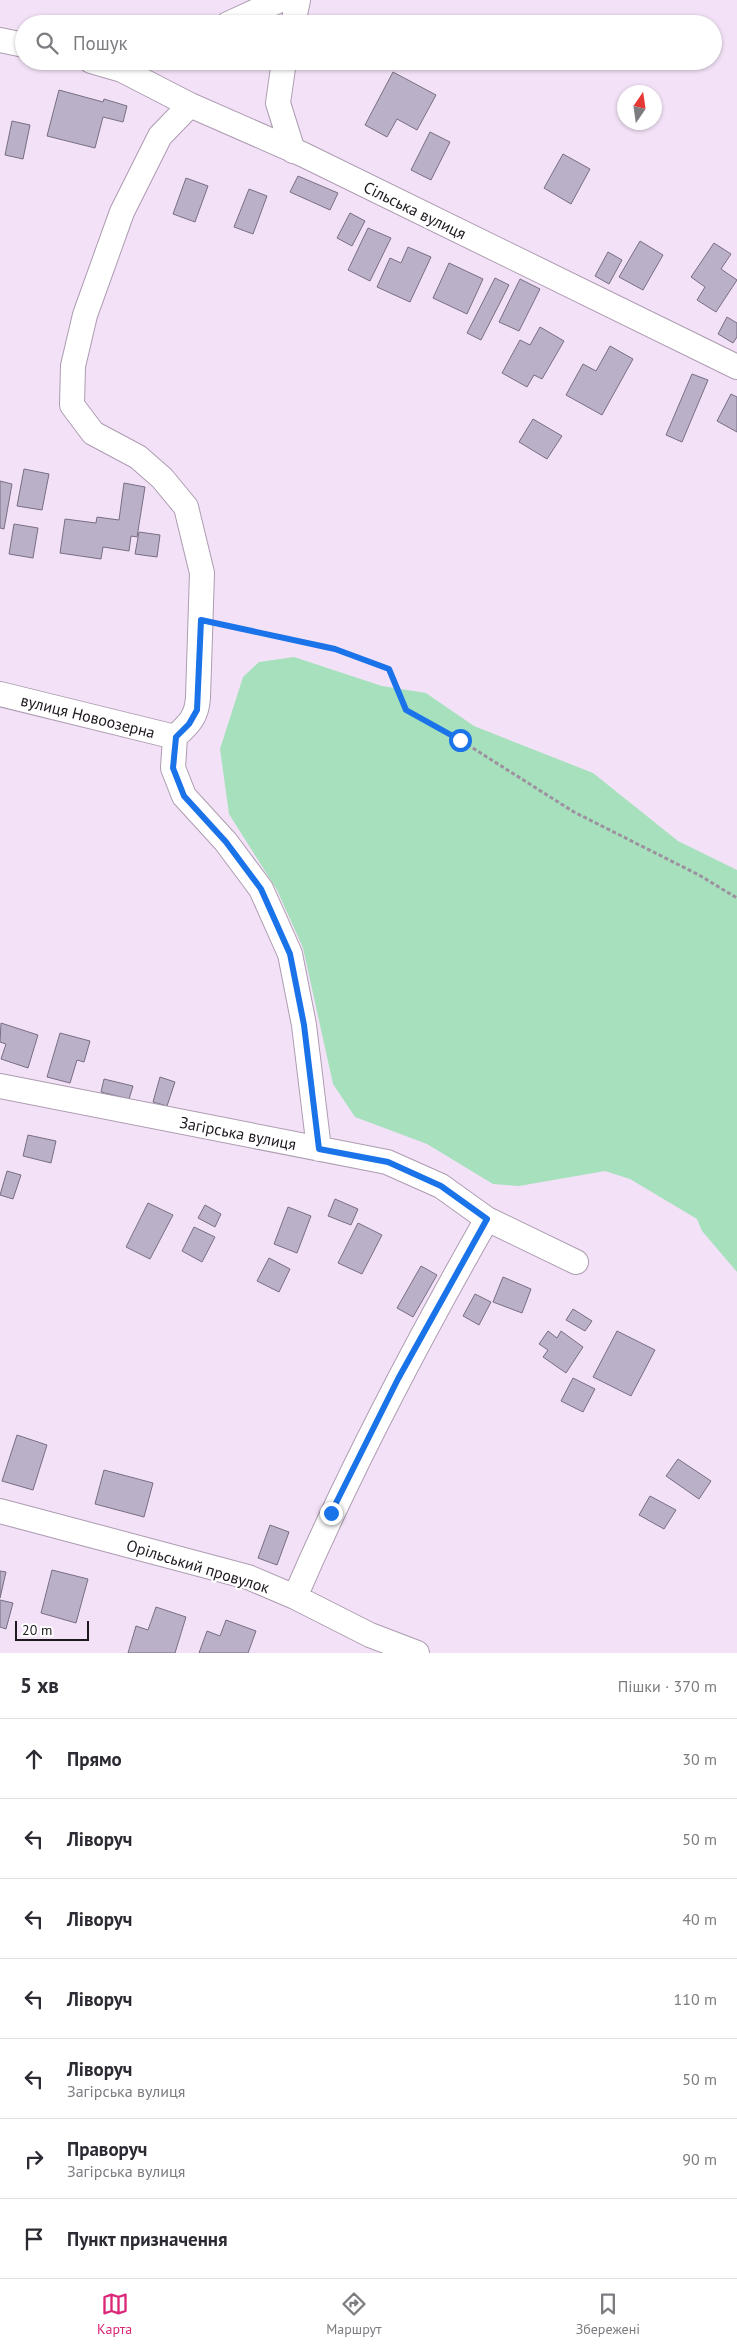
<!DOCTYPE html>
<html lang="uk">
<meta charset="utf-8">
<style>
:root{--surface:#fff;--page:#f7f7f7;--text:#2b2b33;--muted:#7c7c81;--line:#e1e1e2;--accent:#db2777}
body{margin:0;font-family:"PT Sans",sans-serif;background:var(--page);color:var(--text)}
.compass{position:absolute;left:617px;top:85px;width:45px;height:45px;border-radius:50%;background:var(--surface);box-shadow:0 1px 4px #0004;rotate:13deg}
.scale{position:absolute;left:15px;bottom:12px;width:74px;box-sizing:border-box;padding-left:5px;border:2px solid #1e181f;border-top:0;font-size:14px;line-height:18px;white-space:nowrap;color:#1e181f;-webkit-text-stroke:4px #fff;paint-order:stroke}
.stop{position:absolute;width:15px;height:15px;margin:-11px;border:4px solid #1a73e8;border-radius:50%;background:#fff}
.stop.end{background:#1a73e8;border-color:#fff;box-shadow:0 1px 5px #0008}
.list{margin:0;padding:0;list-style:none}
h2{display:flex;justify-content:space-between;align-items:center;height:65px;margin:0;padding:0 20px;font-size:21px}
h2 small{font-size:16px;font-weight:400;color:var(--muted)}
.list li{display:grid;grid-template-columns:32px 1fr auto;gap:15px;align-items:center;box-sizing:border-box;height:80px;padding:0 20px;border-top:1px solid var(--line)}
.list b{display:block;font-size:19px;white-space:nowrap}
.list p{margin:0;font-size:16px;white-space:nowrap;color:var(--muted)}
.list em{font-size:16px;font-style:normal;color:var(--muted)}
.icon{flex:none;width:28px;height:28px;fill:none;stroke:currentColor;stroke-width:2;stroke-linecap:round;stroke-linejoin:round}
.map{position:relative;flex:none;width:737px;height:1653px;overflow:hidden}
.search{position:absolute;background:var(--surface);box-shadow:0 1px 4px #0004;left:15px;right:15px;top:15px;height:55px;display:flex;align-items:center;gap:12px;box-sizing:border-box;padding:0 18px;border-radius:28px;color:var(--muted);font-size:19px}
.sheet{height:625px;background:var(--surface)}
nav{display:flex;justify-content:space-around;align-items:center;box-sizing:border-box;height:70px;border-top:1px solid var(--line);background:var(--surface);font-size:14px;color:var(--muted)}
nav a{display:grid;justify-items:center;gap:2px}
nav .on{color:var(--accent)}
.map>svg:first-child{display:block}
.green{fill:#a7e0bd}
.building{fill:#bab0c7;stroke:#786e84}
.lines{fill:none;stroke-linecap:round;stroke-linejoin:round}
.minor-casing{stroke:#ad9cb1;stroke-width:26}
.path{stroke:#9d91a0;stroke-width:3;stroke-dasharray:4 2.5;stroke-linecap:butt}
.minor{stroke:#fff;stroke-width:24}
.route{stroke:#1a73e8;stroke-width:6}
.labels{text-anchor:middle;stroke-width:4.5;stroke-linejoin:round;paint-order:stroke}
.street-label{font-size:16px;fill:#1e181f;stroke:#fff}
</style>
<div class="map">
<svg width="737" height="1653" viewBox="0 0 737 1653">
<rect width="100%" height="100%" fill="#f3e2f7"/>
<path class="green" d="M294,657L382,686L426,693L474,726L593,773L678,841L737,870V1272L702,1231L697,1219L630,1179L605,1171L519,1186L493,1184L427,1144L355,1117L333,1084L303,948L277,890L229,814L220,749L243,677L259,662Z"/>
<path class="building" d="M393,72L436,95L417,130L397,119L387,137L365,125Z
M59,90L103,102L104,99L127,106L123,122L103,117L95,148L47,136Z
M12,121L30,125L23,159L5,155Z
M430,132L450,142L431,180L411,170Z
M563,154L590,169L571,204L544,188Z
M298,176L338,193L330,210L290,192Z
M186,178L208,186L195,222L173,214Z
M249,189L267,196L253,234L234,227Z
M350,213L365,221L352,246L337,238Z
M368,228L391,238L370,281L348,270Z
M640,241L663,255L643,290L619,277Z
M714,243L731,254L721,269L737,280L716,312L697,300L705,287L691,277Z
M408,247L431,257L410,302L377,287L390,258L401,263Z
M608,252L622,260L609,284L595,276Z
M449,263L483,279L467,314L433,298Z
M495,278L509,285L481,340L467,333Z
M520,279L540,289L519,331L499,322Z
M727,317L737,323V337L733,343L718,334Z
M540,327L564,341L542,379L534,375L527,387L502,373L520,340L530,345Z
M610,346L633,359L602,415L566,395L583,364L596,371Z
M692,374L708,380L682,442L666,435Z
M731,394L737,397V432L717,421Z
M533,419L562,436L547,459L519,442Z
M24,469L49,474L42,510L17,506Z
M0,481L12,484L4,529L0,528Z
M124,483L145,487L137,537L131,536L129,551L103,547L101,559L60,553L65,519L96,523L97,517L119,520Z
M14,524L38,528L33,558L9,554Z
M139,532L160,535L157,557L135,554Z
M1,1023L38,1035L28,1068L1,1059L6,1044L0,1042Z
M60,1033L90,1041L84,1062L77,1060L70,1083L47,1077Z
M160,1077L175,1082L167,1106L153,1102Z
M104,1079L133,1086L129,1099L101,1092Z
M28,1135L56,1141L51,1163L23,1156Z
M7,1171L21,1175L13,1199L0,1195Z
M335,1199L358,1209L351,1225L328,1216Z
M148,1203L173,1215L150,1259L126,1247Z
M205,1205L221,1214L215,1227L198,1218Z
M288,1207L311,1216L297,1253L274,1244Z
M358,1223L382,1235L362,1274L338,1263Z
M194,1227L215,1237L202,1262L182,1251Z
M269,1258L290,1269L279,1292L257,1281Z
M421,1266L437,1275L413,1317L397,1308Z
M503,1277L531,1289L522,1313L493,1302Z
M475,1294L491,1302L479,1325L463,1316Z
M573,1309L592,1321L585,1331L566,1320Z
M548,1331L557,1338L561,1331L583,1347L566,1373L543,1357L548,1350L539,1344Z
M617,1331L655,1350L631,1396L593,1377Z
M573,1378L595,1389L583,1412L561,1401Z
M17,1435L47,1445L33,1490L2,1481Z
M678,1459L711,1481L699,1499L666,1476Z
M104,1470L153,1483L144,1517L95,1504Z
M650,1496L676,1510L664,1529L639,1515Z
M270,1525L289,1532L277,1565L258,1558Z
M52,1570L88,1579L76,1623L41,1613Z
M0,1571L6,1572L0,1598Z
M0,1600L13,1603L6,1629L0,1627Z
M156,1607L186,1617L175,1653H128L136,1626L148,1630Z
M226,1620L256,1631L248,1653H199L207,1631L220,1636Z"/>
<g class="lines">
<defs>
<path id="minor" d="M228,24L280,0
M293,24L298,0
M0,40L24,45
M91,61L122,70L190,105L304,155L737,367
M284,61L278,103L293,151
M190,105L160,136L122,212L85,315L73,366L72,405L93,433L138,457L162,478L186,507L202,573L198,697C197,717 189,724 175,737L173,768L184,796L226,842L261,889L290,954L304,1025L319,1149
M0,694L175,737
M0,1086L387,1162L441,1186L487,1219L576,1262
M0,1511L248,1577L295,1597L370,1635L417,1653
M295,1597C351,1467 417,1342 487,1219"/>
</defs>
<use href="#minor" class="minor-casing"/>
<path class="path" d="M224,625L335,649L389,669L406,710L460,740L574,812L699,875L737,898"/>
<use href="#minor" class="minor"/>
</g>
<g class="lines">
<path class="route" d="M331,1513L398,1379L487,1219L441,1186L388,1162L319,1149L304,1025L290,954L261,889L226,842L184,796L173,768L176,737L189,724L197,710L201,620L335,649L389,669L406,710L460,740"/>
</g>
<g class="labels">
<g class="street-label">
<text transform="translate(415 210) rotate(26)" y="6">Сільська вулиця</text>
<text transform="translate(88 716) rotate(14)" y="6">вулиця Новоозерна</text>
<text transform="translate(238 1133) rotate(11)" y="6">Загірська вулиця</text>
<text transform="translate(198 1566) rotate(17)" y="6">Орільський провулок</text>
</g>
</g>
</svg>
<svg class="compass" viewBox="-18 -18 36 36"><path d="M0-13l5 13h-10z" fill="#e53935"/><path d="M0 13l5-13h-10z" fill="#7c7c81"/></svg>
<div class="scale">20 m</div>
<div class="stop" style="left:460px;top:740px"></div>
<div class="stop end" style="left:331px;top:1513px"></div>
<div class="search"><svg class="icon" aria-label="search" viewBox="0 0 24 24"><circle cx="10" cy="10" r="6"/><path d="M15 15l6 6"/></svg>Пошук</div>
</div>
<section class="sheet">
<h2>5 хв<small>Пішки · 370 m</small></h2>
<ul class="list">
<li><svg class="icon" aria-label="ahead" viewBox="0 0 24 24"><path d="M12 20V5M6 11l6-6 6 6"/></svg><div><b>Прямо</b></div><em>30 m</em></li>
<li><svg class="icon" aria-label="left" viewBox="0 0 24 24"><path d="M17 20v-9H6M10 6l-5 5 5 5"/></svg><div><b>Ліворуч</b></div><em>50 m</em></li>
<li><svg class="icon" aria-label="left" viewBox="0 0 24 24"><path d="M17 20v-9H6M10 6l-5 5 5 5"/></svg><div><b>Ліворуч</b></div><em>40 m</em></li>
<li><svg class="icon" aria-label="left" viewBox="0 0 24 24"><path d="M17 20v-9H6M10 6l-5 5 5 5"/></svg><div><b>Ліворуч</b></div><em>110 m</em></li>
<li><svg class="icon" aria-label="left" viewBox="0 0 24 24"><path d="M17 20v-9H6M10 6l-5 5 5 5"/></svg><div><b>Ліворуч</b><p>Загірська вулиця</p></div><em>50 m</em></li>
<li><svg class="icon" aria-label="right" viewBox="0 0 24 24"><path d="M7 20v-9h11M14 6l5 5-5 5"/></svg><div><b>Праворуч</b><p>Загірська вулиця</p></div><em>90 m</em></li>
<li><svg class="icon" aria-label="arrive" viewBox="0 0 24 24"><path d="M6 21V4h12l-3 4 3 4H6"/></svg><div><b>Пункт призначення</b></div></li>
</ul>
</section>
<nav>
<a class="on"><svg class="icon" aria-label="map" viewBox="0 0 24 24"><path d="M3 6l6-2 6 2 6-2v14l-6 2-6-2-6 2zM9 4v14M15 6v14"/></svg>Карта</a>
<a><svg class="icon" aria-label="directions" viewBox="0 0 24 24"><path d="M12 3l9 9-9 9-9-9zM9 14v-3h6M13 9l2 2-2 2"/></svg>Маршрут</a>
<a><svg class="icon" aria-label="saved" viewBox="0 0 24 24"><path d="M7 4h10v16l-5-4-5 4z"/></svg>Збережені</a>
</nav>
